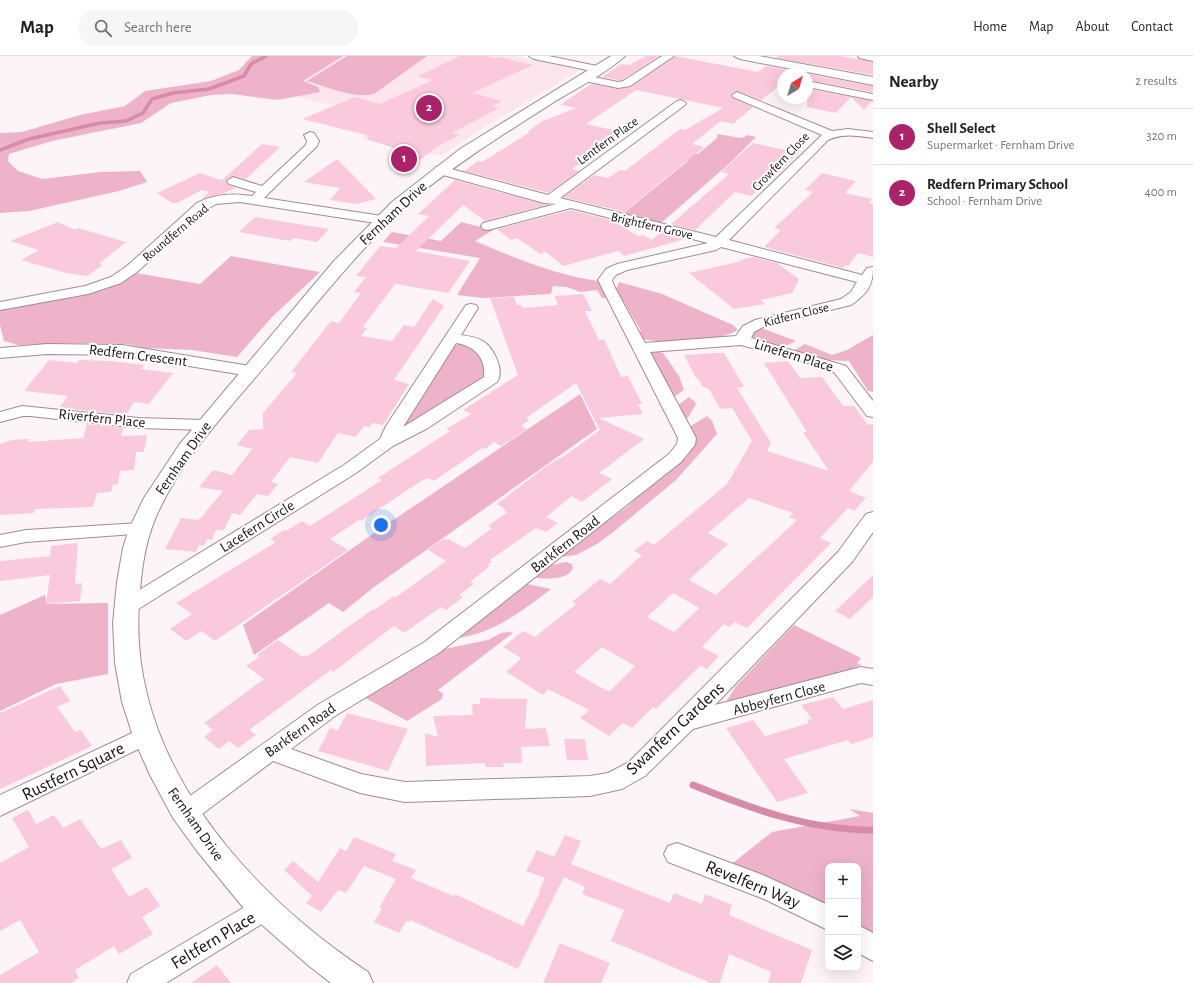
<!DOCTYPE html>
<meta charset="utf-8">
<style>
:root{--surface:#fff;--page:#f6f6f6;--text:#202124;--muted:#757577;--line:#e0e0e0;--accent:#aa236a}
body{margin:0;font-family:"Alegreya Sans",sans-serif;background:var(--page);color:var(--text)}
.controls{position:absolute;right:12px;bottom:12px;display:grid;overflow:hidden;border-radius:8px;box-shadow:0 4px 16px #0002}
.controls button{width:36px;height:36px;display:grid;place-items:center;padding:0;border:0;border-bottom:1px solid var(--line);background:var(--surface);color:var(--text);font:20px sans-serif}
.compass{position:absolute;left:777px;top:12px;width:36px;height:36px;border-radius:50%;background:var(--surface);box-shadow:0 4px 16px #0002;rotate:38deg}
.you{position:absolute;left:381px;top:469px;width:14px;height:14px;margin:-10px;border:3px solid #fff;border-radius:50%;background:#1a73e8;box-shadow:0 0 0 6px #1a73e833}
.badge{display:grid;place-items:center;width:26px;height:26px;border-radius:50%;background:var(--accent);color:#fff;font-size:13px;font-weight:700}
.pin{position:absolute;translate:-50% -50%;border:2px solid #fff;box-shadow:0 1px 4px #0006}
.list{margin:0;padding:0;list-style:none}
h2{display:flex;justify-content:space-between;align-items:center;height:52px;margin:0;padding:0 16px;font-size:17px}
h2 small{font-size:13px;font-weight:400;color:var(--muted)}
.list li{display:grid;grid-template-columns:26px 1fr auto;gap:12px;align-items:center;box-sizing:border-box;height:56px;padding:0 16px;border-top:1px solid var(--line)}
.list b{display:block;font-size:15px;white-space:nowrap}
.list p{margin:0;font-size:13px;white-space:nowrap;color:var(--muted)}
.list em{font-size:13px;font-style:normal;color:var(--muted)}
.icon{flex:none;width:22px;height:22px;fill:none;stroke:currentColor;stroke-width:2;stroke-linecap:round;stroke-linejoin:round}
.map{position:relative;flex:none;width:873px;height:927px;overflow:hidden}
header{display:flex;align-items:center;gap:24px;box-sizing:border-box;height:56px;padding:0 20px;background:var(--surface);border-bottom:1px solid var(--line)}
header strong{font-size:19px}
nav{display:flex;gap:22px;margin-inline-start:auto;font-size:14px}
.search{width:280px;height:36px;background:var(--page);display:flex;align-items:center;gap:10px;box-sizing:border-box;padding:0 14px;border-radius:22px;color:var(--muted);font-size:15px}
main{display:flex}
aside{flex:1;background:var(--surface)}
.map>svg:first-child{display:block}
.built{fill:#fde5ed}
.green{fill:#eeb2c9}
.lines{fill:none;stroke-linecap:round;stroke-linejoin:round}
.stream-far1{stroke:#d78baa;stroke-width:3.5}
.stream{stroke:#d78baa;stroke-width:7}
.building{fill:#facadc;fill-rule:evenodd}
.street-casing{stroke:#a08c93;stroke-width:2}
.secondary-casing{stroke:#a08c93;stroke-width:2}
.street{fill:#fff;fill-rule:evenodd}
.secondary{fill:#fff;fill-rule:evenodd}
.labels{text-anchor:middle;stroke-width:4;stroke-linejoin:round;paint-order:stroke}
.far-street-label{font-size:13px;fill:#171012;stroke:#fff}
.street-label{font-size:15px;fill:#171012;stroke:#fff}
.near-street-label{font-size:18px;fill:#171012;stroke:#fff}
</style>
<header>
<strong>Map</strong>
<div class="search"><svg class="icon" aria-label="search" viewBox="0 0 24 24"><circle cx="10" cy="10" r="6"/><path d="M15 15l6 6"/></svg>Search here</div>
<nav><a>Home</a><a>Map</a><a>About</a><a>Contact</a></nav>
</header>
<main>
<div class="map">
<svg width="873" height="927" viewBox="0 0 873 927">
<rect width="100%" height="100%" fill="#fdf4f7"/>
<path class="built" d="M320,0H515L580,14L485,71L441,100L362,81L392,63L267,34Z"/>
<path class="green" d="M252,0H343L303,25L318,31L320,36L277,44L232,38L211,39L171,47L141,67L52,85L9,98L8,105L18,115L42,123L101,116L140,115L147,126L119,135L29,155L0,157V77L22,76L80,59L125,50L145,35L211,25L239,14Z
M347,0H427L374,38C353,43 328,31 307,25Z
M717,78L742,82L748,79L756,81L731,106L660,168L620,160L688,105L686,104L694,98H698L717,82Z
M461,166L493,174L475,185C515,202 555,219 598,225L609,242H602L597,234L580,236L567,231L553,230L551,238L483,242L457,239L480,202L383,186L392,176L441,185Z
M231,200L320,216L272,261L237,301L192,294L145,292L127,288L70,287L18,289L4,285L0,269V255L2,254L104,234L136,217L200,228Z
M619,226L662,238L733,269L738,274C714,287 668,288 642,283L640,273L616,233Z
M761,272L796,285L781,292L756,284L751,279V275Z
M873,279V336L868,335L849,305L826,304L793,295L805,288L832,299L847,294Z
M461,288C480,293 484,303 486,321L407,372L401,371L454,289Z
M653,295L663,297L679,320L684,334L674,341L649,299Z
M580,338L597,373L374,531L343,556L329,547L254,599L243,569L377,475Z
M689,341L696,347L695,350L685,366L677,350Z
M707,360L712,365L717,378L676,424L612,477L597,488L576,499L554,502L575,491L600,470L627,451L661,418L687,401L694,388L688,372Z
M566,506L572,508L573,512C568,524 547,523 537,522L534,520L551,509Z
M527,528L551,533C524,554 491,579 456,582Z
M45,539L47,548L108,547V618L56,628L0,655V559Z
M794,569L861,602L857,607L861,609L812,628L726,646L736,630Z
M510,576L513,577L438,634L443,638L442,643L407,665L360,639L435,595L488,584L501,577Z
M849,753L873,757V882L858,870V810H828V853L776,826L733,807L772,776L860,760Z"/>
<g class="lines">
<path class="stream-far1" d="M0,94L29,83L100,67L126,65L143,57L152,43L173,37L209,33L244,20L251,8L266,0"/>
<path class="stream" d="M693,729C752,753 809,774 873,774"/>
</g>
<path class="building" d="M460,0H485L495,2L500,1L533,9L472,37L502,45L492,50L499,52L452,77L459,79L438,90L410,111L413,98L366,83L370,80L302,63L355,41L380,48L433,24L418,20Z
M646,0H659L622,24H618L602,21L621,8L629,9Z
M675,0L758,16L766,10L797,16L794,18H783V27L761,44L738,35L731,38L732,42L753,51L733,68L721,65L692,88L704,91L624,156L563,141L594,119L608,122L620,114L625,115L680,73L685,74L723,52L636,34L586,68L622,76L572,113L579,115L548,137L464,115L478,105L482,106L530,76H527L543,65L576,52L560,49L591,28L618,33L630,31Z
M778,0H840L858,3L873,6V19L776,2Z
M807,18L873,30V36L813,25Z
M813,34L851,41L836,57L807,51V39Z
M851,41L872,45L864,54Z
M753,87L798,97L783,113L751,140L735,136L695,174L671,168L729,118L721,116Z
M262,88L280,91L246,123L233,120L226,124L228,129L236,132L224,137L201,144L209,136L202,134L177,147H172L157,137L200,117L222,124Z
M337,103L352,118L376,143L356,148L330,144L340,132L304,126Z
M822,117L856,125L845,137L872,143L869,147L873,148V201L858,197L848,210L845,209L843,212L764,191L781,174L774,172L813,136L805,134Z
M455,124L547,149L485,165L463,149L416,195L470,205L448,237L395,228L363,271L367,272L361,280L392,285L404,269L414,271L433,243L444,250L394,324L409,328L383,369L372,367L370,371L364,370L356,381L338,377L318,407L290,401L271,426L278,428L268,440L257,438L240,459L232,457L224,474H216L212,484L207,483L204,490L199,489L196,496L165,493L181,462L199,464L223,435L199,431L213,414L232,419L252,393L237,389L249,374L263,373V357L297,317L291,316L331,265L339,267L361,237L354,236L366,221L356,220L380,190L396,192L429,160L418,158Z
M571,154L614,165L638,180L643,179L652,184L661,176L685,183L624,200L618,195L563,210L546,196L540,198L517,182L511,184L497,173Z
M255,161L329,173L317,186L294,182L290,185L239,176Z
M58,166L75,174L78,172L126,186L99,208L103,209L87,220L66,217L21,204L39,194L10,185Z
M753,201L777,207L799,223L792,237L761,244L765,248L734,253L689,217L742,205L740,204Z
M583,238L592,255H585L599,284L604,283L621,321L628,320L642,348H638L643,358L599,362L644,383L599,417L612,423L582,446L572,440L546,461L558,467L546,476L536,472L490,504L492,506L488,509L490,510L470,526L474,528L459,539L463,541L446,554L441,551L404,577L394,570L333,616L331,614L249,674L256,679L238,692L229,685L219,693L204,681L213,674L204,667L264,623L246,610L259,601L257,599L278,584L303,601L306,599L308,600L373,553L374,554L394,540L396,541L446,505L428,494L443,483L447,484L448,483L465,492L492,472L488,470L507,456L503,454L505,453L497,448L548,409L567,398L600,374L576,327L526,362L529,364L521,370L527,373L501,390L494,386L485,393L482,392L434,425L428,422L421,425L361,465L359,464L330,483L348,494L215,585L201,575L186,585L170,573L192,558L176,547L273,488L275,486L270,483L284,474L286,475L302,465L310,470L382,424L378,422L450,375L446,373L471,358L463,354L518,319L490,242L514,241L517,249H521L522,252L558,249L554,240Z
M716,297H724L744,331L737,332L771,387L767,395L829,415L803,376H807L764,307L788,305L800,322L822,321L843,350H854L868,369L873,368V406L849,435L866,442L854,455L848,452L820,482L831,487L747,572L735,566L729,571L724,568L702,591L719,600L707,613L700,610L656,653L653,651L632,672L623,667L609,680L580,662L589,654L548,633L543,639L506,616L521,602L503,591L523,575L535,581L576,548L572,546L600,523L610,528L642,499L634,495L647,485L654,489L727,428L752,385L732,352L720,353L709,333L702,330L698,322H696L684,299ZM749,442L793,457L789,461L797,464L716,539L689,524L728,488L708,477ZM673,537L699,552L674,576L647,561ZM602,591L635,610L609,636L574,616Z
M49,304L77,307L79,304L111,305L144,309L141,313L173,317L149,348L134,346L126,359L90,355L60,351L68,340L24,335Z
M87,368L123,372L121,380L147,379L144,396H136L134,414L120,415L118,428L113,429L111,436L97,437L93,451L35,453L34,457L0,459V388L12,384L29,383L28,386L83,382Z
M78,487L75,528L82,527L80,545L46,548L50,519L0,525V505L50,500L51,490Z
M873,519V541L850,563L835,555Z
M60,630L70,645L57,651L75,676L81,674L92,690L0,733V657Z
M833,641L843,653L873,644V681L851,688L848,684L784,703L808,737L777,746L726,672L753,664L765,680L809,667L807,664L812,663L801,649Z
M480,642L527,643L525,673L546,672L550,690L521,691L522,707H503L504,711H486L485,707L426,710L425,677L438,681L433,660L473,659L472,648H480Z
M347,657L408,673L388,715L318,695L330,672L338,674Z
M564,683H585L588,704H567Z
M28,754L36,768L54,759L63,772L80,763L101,793L121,784L132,802L111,813L129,841L147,831L160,850L142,861L153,878L119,898L114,890L75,914L79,922L71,927H0V919L39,896L20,864L0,875V807L29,791L12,762Z
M565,779L581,785L571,808L670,847L674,837L702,848L705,838L732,849L729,859L812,894L801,927H768L771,916L729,898L720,927H711L611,885L624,854L582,838L585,831L564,821L518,913L410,864L409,866L406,865L399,877L374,866L382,853L379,852L396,823L364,810L346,837L338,834L321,856L306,847L312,840L284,814L293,805L318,826L340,792L346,795L354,781L396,798L392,805L416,814L411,822L454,840L455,838L523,870L540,836L539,835L545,822L526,815L537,794L554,801Z
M560,887L610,907L601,927H543Z
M217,909L231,927H191Z"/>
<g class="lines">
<defs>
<path id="street" d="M529,0H549L597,10L602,13L597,16L534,3Z
M662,0H674L630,30L618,32L580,24L579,22L584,19L618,26L623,25Z
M858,0H873V5L859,2Z
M807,25L873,38V44L807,31Z
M737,36L832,75L848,73L873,76V82C857,80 843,77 828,84L729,184L862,219L867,212L873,211C873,230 867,238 851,249L765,270L754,276L751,282L846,310L873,345V361L867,360L834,316L818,310L741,289L650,296L696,382L695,389L681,406L439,597L335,660L291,693L361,718L405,726L590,720L608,717L629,706L838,496L866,458L873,456V476L852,506L715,649L861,611L873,613V629L861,627L693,673L645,720L622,733L590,740L405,746L360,737L273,705L194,764L185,767L176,764L173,757L176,750L319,648L423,587L669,398L677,388L678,382L598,224L606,213L617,208L708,187L571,152L488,174L483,173L481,170L483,167L556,148L544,147L436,117L434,114L436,111L440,110L548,139L677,45L681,44L686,47L685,49L560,142L716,181L822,79L733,41L732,39ZM721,191L857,226L851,236L841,243L755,264L743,270L736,280L645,287L614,230L612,224L616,219L627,214L716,194Z
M310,76L314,77L319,85L317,90L264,142L382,160L387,161L389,164L387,167L382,168L240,146L216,148L207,153L137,216L121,227L88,238L0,254V246L85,230L111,221L127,210L197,147C214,138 233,137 252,140L256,136L229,128L227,125L233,121L262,130L306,89L307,85L304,79Z
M471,248L476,249L478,252L461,279C468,280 476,281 483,285C494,292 505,315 497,326L428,372L393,390L356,417L132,557L125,559L118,557L115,552L118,547L344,409L380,383L386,370L466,249ZM456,287C474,290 486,301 484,321L403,371Z
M47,288L122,289L250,310L256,312L258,315L256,318L250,320L122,299L47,298L0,302V292Z
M22,350L139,362L205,364L211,365L214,369L211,373L205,374L139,372L30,360H23L0,366V356Z
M140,467L147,469L150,473L147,477L26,486L0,491V479L26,474Z
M145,671L153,674L157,680L153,686L0,760V739Z
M677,787L763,819L828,849V874L764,843L668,806L664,798L668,790Z
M264,841L273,845L277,853L273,861L166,927H127L131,918L255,845Z
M858,869L873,877V905L858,897Z"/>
<path id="secondary" d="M611,0H625C607,17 575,33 554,46C502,79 451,111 404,151C394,160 384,171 375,181C340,218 308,257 276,297C233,349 182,400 155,463C144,490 141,518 139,547C128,703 246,835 368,916L373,927H331L309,910L246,855L197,795L173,762L150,719L134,683L122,646L115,607L113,567L117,526L123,492L129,473L144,442L179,389L334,205L392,146L460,93Z
M734,0H759L873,21V29L740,3Z"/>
</defs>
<use href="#street" class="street-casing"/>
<use href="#secondary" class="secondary-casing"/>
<use href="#street" class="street"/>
<use href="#secondary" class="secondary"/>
</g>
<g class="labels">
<g class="far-street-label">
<text transform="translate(607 84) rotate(-36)" y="5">Lentfern Place</text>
<text transform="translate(780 105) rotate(-46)" y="5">Crowfern Close</text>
<text transform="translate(652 169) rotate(13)" y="5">Brightfern Grove</text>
<text transform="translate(175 176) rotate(-40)" y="5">Roundfern Road</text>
<text transform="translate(796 258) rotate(-14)" y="5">Kidfern Close</text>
</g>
<g class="street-label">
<text transform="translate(393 157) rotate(-43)" y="5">Fernham Drive</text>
<text transform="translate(138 299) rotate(7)" y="5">Redfern Crescent</text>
<text transform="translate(794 299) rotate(17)" y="5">Linefern Place</text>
<text transform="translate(102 362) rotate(6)" y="5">Riverfern Place</text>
<text transform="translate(183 402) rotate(-55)" y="5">Fernham Drive</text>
<text transform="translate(257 470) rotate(-32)" y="5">Lacefern Circle</text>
<text transform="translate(565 488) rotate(-38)" y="5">Barkfern Road</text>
<text transform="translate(779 642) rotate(-15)" y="5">Abbeyfern Close</text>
<text transform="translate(300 674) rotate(-35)" y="5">Barkfern Road</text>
<text transform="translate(196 768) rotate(55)" y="5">Fernham Drive</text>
</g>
<g class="near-street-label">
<text transform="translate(675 672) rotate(-43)" y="6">Swanfern Gardens</text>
<text transform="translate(73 715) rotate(-26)" y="6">Rustfern Square</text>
<text transform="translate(753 828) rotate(22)" y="6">Revelfern Way</text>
<text transform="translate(213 884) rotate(-31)" y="6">Feltfern Place</text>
</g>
</g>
</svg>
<div class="controls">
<button>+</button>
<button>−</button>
<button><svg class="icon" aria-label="layers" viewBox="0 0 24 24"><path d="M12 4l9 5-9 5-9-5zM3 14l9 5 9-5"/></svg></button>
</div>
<svg class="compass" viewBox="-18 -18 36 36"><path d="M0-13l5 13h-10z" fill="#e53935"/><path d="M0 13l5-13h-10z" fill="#757577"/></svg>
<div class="you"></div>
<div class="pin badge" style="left:404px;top:103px">1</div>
<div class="pin badge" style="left:429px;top:52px">2</div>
</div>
<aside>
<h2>Nearby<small>2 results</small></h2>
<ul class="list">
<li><span class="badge">1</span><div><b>Shell Select</b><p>Supermarket · Fernham Drive</p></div><em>320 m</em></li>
<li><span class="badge">2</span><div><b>Redfern Primary School</b><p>School · Fernham Drive</p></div><em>400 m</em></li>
</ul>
</aside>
</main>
